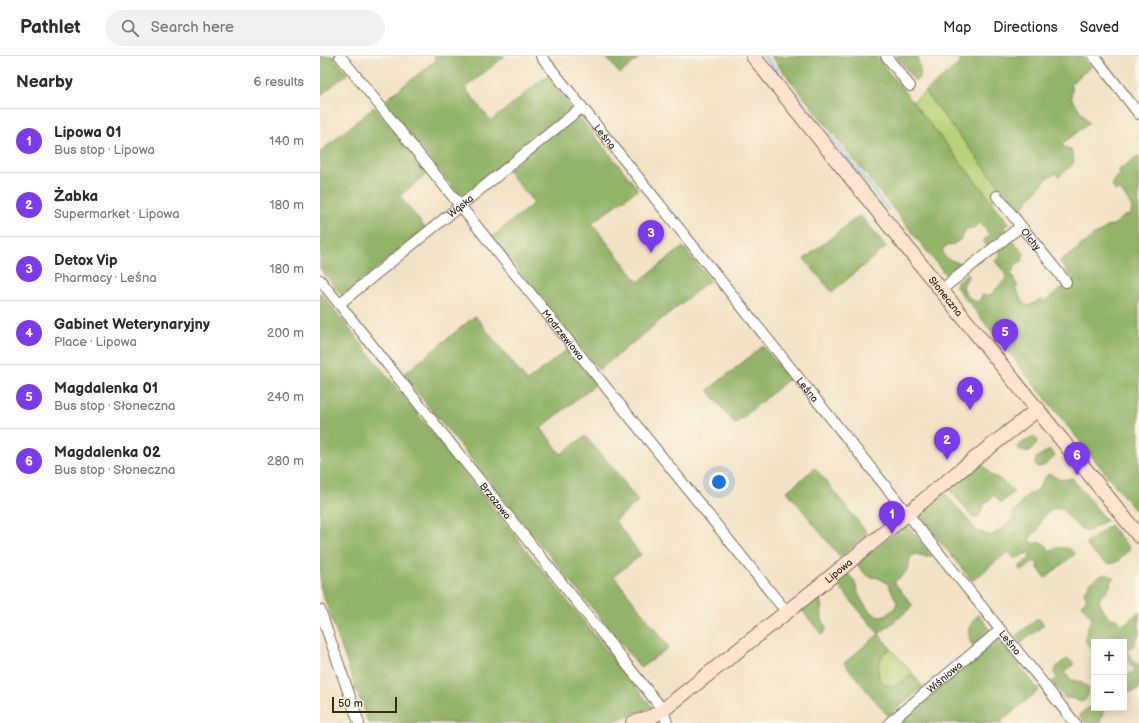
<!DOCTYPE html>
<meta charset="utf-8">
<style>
:root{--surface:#fff;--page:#f2f2f3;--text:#2b2b33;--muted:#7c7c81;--line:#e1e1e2;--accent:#7c3aed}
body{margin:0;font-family:"Balsamiq Sans",sans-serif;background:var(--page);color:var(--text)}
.controls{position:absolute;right:12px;bottom:12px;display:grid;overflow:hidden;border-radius:0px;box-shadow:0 2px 10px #0003}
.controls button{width:36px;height:36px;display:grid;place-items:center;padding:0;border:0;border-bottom:1px solid var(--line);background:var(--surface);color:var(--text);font:20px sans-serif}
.scale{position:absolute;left:12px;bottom:10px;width:65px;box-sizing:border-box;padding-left:4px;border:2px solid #3b2a1e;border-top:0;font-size:11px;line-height:14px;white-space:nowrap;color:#3b2a1e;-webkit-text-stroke:3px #fcf5e5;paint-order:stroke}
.you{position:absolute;left:399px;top:426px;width:14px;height:14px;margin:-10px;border:3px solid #fff;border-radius:50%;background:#1a73e8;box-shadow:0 0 0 6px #1a73e833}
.badge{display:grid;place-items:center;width:26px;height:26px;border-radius:50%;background:var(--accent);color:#fff;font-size:13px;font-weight:700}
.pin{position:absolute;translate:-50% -33px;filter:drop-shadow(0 1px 2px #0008)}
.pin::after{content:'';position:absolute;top:21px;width:14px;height:12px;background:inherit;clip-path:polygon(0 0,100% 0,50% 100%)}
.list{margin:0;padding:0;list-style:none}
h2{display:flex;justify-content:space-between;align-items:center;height:52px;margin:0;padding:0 16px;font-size:17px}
h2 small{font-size:13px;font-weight:400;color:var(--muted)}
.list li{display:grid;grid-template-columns:26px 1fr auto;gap:12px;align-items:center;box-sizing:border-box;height:64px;padding:0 16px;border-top:1px solid var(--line)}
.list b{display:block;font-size:15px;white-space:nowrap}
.list p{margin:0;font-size:13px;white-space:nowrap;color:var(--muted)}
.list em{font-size:13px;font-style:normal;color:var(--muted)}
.icon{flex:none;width:22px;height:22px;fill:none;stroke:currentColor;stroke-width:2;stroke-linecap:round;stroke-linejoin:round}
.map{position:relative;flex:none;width:819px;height:667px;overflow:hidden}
header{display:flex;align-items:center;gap:24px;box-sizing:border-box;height:56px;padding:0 20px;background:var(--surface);border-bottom:1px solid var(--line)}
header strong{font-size:19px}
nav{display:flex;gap:22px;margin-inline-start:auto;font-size:14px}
.search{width:280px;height:36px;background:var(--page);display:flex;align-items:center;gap:10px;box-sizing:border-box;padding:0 14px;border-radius:22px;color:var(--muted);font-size:15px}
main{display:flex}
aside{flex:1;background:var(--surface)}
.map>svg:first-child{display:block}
.green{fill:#b7d278;stroke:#797e4b}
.forest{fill:#91b468;stroke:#666f43}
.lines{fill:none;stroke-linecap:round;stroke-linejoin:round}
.stream{stroke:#79b9ed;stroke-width:2.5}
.street-casing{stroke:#7b6a59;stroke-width:12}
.secondary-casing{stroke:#7b6a59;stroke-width:16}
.street{stroke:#fff;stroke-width:10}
.secondary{stroke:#fde4d1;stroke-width:14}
.labels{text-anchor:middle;stroke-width:3;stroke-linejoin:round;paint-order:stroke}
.street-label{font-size:10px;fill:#3b2a1e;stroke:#fcf5e5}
</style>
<header>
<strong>Pathlet</strong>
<div class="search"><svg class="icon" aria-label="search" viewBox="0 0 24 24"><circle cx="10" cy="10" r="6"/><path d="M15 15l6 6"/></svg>Search here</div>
<nav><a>Map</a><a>Directions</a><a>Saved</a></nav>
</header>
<main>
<aside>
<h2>Nearby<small>6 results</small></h2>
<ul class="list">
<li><span class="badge">1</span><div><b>Lipowa 01</b><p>Bus stop · Lipowa</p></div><em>140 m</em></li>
<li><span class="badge">2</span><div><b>Żabka</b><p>Supermarket · Lipowa</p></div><em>180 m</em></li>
<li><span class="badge">3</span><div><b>Detox Vip</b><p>Pharmacy · Leśna</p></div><em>180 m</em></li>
<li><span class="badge">4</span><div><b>Gabinet Weterynaryjny</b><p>Place · Lipowa</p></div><em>200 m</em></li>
<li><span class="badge">5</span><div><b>Magdalenka 01</b><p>Bus stop · Słoneczna</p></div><em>240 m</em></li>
<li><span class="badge">6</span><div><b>Magdalenka 02</b><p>Bus stop · Słoneczna</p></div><em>280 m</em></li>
</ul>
</aside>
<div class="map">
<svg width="819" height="667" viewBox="0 0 819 667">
<rect width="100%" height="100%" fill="#fcf5e5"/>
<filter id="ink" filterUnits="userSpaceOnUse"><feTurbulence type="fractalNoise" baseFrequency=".025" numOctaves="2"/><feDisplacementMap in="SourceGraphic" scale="8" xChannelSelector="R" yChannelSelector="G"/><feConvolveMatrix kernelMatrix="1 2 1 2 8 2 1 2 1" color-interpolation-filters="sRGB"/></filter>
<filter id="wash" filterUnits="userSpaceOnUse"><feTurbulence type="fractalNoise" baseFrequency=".012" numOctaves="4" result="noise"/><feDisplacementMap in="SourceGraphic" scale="16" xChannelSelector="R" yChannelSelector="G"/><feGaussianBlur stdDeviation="0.9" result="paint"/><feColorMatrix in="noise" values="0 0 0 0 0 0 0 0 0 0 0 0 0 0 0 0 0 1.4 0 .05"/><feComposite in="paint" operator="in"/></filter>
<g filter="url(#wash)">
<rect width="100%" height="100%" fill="#f3e2c6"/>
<path class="green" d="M605,36L683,135L671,145L592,46Z
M571,593L593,618L574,630L566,629L560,625L558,619V613L561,602L565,596Z"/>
<path class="forest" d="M0,0H13L27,18L0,40Z
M114,0H185L145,32L171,65L227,20L253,54L143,144L63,46L116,4Z
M285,0H321L300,18Z
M451,0H556L689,167L684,171L688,175L668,191L663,185L670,179L660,167L653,173L650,172L646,173L642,182L634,188L624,191C618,205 636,203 644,210L631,220L626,219Z
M576,0H598C597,8 602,13 600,21L595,25Z
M637,0H763L771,11L750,28L752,33L751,42L769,67L741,89L751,94C759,113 749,108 739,121L736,117L727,122L715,137L709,142L704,150L699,155L605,36L641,6Z
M54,51L108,117L80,140L106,173L22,240L0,212V96Z
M257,58L318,133L272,167L318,226L363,191L390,224L279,314L172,181L214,147L187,114Z
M819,99V459L636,231L637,225L647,218L648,221L643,230C645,237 649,243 657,246L659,245L662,239C674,240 672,236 679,230C681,227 684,226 686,223L685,217L675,205L681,199L678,193L690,183L704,197L702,205L696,208L691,218L698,230L695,232C700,236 701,251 709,250C713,249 716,244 720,243L725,245L753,223L740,206L743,202L751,198L771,181L782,175L786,171L795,168L802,161L809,159L811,157L812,151L805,140L799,133L796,136L792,129L793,125L797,121H800L799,114Z
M540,159L566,191L512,236L484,203Z
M0,236L332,651L288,667H48L0,530Z
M155,260L207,325L248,293L276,328L221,372L241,398L265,380L293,412L318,445L295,465L321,499L294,520L349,591L321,612L83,319Z
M443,290L469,323L415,368L388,334Z
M714,381L717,384L716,388L710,395C705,396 700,396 698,391L702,387Z
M730,394L735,400C730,405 725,411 717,411L715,408L716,402L722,398Z
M662,407L670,418L681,424L694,436L681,447L674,439L664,449L659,460L657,462H653L629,433Z
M495,412L548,478L520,501L467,435Z
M731,418C740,425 741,424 752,422L786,464L784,466L768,475L758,471L742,453L739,452L734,453L723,460L717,475L709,483L713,488C721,485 721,486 727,490L728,494L731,495L734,494L737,490L739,492C746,491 750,492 755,498L725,522L718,512L717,507L715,505C710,507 707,513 702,515L699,513V511L710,502V499L708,497C703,497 700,502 694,502L688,496L652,525L598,458L625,437L656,474L667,479H672L682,473L693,463L694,455L700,449L704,442L710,438L714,437L719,432L724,422L727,419Z
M586,468L612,500L606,501L596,498C586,502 592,507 587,514C584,519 579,522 574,526L593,550L559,578L571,593L565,596L561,602L558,613V619L560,625L566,629L574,630L593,618L603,631L568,660L524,607L559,578L515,526L527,516C529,519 531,521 533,523C536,528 537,534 539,539C544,549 554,565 567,558C572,555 576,552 577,546L568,528L559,522L550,521L542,515L537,508Z
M790,469L810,493L798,505L791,508C782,506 771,496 766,488Z
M782,519H789L794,522L790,525C793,533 782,536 779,544L781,551L789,562L796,563L803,569L819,556V579L815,584L816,587L808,594V596L817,609H819V633L804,638V623L815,614L804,601V586H792L788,581L782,586H774V592L772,594C770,591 767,589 766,585C765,578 768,567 773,563L761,548L767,543L764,536L770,527Z
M497,540C503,546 501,554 502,562C503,566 506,570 506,574L502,579L481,553Z
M659,559L671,575L653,590C648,582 648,579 651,570C653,565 653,562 659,559Z
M717,563H719L724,569L701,587L696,580Z
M678,583L719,634L681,665L682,667H577Z
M748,603L750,604L754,608L744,617L752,624L761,626L769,633L768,640L764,645C757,646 752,641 745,642L732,626L737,622L734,617C736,610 741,606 748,603Z
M774,647V652H785L781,662L780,667H765L759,659Z"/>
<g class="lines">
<path class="stream" d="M444,0L551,131L568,154"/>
</g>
</g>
<g filter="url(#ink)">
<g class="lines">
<defs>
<g id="street">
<path id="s1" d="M20,0L460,548L468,556"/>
<path id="s2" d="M221,0L755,667"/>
<path d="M566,0L590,30"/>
<path d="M774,0L819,58"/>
<path id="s3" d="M677,140L746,226"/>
<path id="s4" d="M0,224L343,654L347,667"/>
<path d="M621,234L701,170"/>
<path id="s5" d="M19,248L262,51"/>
<path d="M0,554L39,667"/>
<path id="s6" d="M569,667L680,574"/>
</g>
<g id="secondary">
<path id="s7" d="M433,0L819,480"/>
<path id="s8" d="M313,667L331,661L343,654L497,532L642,413L718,353"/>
</g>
</defs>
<use href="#street" class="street-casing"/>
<use href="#secondary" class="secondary-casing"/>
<use href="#street" class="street"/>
<use href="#secondary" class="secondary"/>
</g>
</g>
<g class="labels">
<g class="street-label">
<text dy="4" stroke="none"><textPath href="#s2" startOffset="103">Leśna</textPath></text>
<text dy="4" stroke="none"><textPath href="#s5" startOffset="156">Wąska</textPath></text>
<text dy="4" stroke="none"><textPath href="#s3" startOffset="55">Olchy</textPath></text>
<text dy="4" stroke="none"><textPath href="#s7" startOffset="308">Słoneczna</textPath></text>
<text dy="4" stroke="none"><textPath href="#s1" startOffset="357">Modrzewiowa</textPath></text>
<text dy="4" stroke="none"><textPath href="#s2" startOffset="427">Leśna</textPath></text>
<text dy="4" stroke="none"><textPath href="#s4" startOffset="282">Brzozowa</textPath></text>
<text dy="4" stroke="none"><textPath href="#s8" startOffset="257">Lipowa</textPath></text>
<text dy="4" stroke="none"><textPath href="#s2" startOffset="751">Leśna</textPath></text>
<text dy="4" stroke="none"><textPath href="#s6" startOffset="72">Wiśniowa</textPath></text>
</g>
</g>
</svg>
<div class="controls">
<button>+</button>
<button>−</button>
</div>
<div class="scale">50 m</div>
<div class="you"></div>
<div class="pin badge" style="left:572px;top:478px">1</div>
<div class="pin badge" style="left:627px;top:404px">2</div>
<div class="pin badge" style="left:331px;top:197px">3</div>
<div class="pin badge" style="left:650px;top:354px">4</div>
<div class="pin badge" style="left:685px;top:296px">5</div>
<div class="pin badge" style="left:757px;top:419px">6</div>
</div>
</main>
